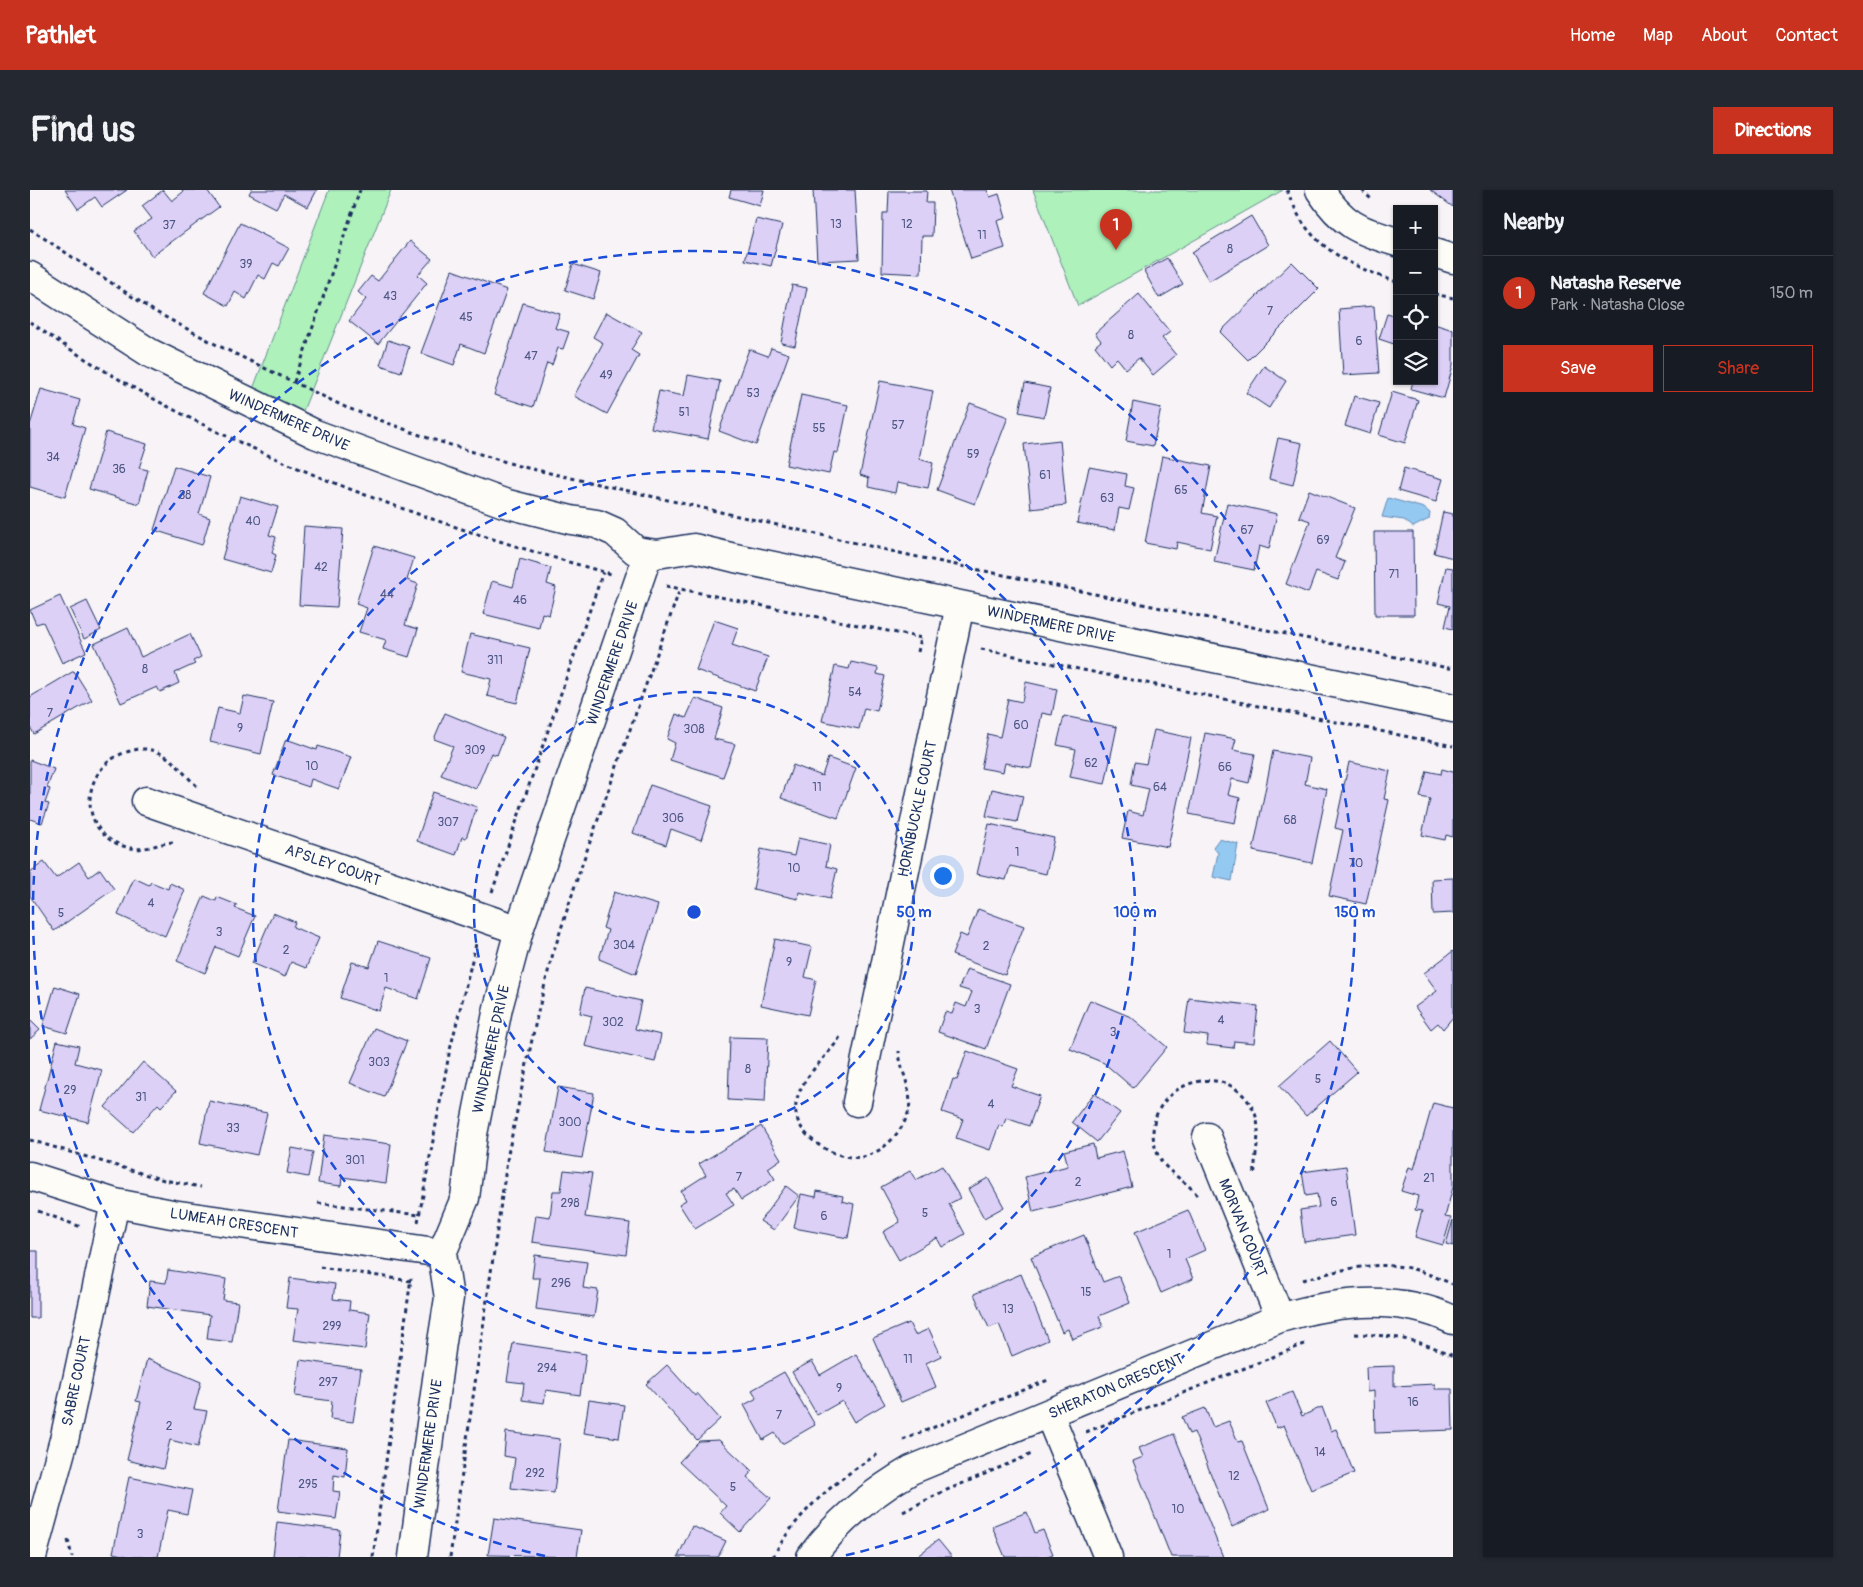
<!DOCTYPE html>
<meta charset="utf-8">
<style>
:root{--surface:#171b24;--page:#242831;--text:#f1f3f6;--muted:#9ea1a6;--line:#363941;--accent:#c8321e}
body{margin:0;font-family:Pangolin,sans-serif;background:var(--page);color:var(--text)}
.controls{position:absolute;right:15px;top:15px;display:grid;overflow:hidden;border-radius:0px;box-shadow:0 1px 4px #0004}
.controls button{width:45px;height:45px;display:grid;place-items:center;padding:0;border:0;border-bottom:1px solid var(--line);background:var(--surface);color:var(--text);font:25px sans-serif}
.you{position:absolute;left:912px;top:685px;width:18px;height:18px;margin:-12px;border:4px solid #fff;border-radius:50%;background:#1a73e8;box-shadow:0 0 0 8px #1a73e833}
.badge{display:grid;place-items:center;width:32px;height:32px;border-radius:50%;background:var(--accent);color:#fff;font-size:16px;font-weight:700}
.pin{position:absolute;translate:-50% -41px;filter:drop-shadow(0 1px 2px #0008)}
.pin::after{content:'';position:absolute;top:26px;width:18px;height:15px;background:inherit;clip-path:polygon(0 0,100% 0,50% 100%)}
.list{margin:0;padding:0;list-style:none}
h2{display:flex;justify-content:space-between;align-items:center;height:65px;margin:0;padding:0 20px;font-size:21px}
h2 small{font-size:16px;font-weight:400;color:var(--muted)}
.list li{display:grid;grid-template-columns:32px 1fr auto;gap:15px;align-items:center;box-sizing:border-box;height:75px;padding:0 20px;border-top:1px solid var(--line)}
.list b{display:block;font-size:19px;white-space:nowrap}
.list p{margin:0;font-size:16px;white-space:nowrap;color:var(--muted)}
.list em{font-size:16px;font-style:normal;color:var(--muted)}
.actions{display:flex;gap:10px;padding:15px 20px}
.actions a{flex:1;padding:11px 0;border:1px solid var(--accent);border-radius:0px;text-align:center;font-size:18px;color:var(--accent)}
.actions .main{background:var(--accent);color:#fff}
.icon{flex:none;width:28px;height:28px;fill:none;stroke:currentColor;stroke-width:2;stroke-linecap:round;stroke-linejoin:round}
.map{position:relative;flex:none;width:1423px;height:1367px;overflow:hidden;border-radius:0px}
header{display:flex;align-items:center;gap:30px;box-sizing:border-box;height:70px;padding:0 25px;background:var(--accent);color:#fff}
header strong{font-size:24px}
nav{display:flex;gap:28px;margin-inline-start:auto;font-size:18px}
.intro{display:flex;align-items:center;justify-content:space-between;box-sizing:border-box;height:120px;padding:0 30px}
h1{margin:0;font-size:35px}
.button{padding:12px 22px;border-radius:0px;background:var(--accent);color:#fff;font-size:18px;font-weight:700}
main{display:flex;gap:30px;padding:0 30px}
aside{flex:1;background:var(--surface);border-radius:0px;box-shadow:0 1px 4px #0004}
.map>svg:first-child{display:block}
.green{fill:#aef1bb;stroke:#64908c}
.water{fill:#94c9f1;stroke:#648bb6}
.building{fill:#ddd0f7;stroke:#1b2f5e}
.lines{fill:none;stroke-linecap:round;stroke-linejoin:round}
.minor-casing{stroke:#1b2f5e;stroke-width:31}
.path{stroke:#1b2f5e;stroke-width:3;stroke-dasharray:4 4;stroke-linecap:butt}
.minor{stroke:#fdfcf7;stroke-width:28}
.ring{fill:none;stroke:#1d4ed8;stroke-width:2.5;stroke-dasharray:9 6}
.labels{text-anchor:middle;stroke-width:4;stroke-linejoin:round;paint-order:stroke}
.number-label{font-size:12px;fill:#4c5784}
.street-label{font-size:15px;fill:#1b2f5e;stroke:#fdfcf7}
.centre{fill:#1d4ed8;stroke:#fdfcf7;stroke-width:2.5}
.ring-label{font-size:15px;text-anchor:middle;font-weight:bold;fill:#1d4ed8;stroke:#fdfcf7;stroke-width:4;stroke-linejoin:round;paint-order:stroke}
</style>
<header>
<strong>Pathlet</strong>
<nav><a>Home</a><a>Map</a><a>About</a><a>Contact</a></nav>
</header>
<div class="intro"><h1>Find us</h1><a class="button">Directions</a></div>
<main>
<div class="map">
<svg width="1423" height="1367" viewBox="0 0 1423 1367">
<rect width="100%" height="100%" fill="#f7f3f7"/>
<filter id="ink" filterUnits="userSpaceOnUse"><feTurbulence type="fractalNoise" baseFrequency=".02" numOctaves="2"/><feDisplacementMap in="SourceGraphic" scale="10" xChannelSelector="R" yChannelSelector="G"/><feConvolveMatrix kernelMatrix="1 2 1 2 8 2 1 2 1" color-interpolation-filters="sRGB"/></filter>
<g filter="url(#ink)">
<path class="green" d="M299,0H361L267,236L218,212Z
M1003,0H1253L1048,116Z"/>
<path class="water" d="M1358,308L1394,318L1400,323L1399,329L1383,337L1374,330L1352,327Z
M1189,649L1208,654L1202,691L1183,687L1188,663L1183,657Z"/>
<path class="building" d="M35,0H97L72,17L65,7L48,19Z
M133,0L142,11L153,2L152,0H177L189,17L122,66L104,41L122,29L112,16Z
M221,0H287L278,17L254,4L246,18L219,4Z
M701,0H734L730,16L699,7Z
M783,0H825L829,69L787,71Z
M919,0H957L960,7L969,4L976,28L967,31L975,58L941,69Z
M1400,0H1423V17Z
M859,1H897L896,13H903L902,46H892L891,84L852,82L853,23H858Z
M1221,26L1238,55L1179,91L1162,62Z
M726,29L752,35L741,76L715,70Z
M210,33L259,58L249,76L243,73L235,89L228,85L216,109L205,102L198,116L174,103Z
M380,51L402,69L388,85L397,93L348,154L319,131L336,109L328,102L341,86L348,91Z
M1137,68L1153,94L1129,108L1114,81Z
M1262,72L1289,99L1218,170L1190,142Z
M543,74L571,83L563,109L535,100Z
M422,80L477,100L454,163L431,154L424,175L391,163Z
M762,95L777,98L765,156L751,153Z
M1109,104L1140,142L1132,148L1146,165L1123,185L1109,168L1096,179L1087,168L1080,175L1065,156L1071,151L1065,143Z
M493,113L530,124L525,138L539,142L533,159L528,158L522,175L517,173L503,217L464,205Z
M1344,116L1349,183L1313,185L1309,119Z
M576,122L612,142L601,160L609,165L577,224L544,206L573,153L563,147Z
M1357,124L1367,127V155L1349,149Z
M1404,134L1423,140V176L1414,208L1381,199L1383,191H1404Z
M358,150L379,157L371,182L350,175Z
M741,158L759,164L726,255L689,241L719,159L738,166Z
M1234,176L1256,191L1239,218L1216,203Z
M658,185L690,191L678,249L621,238L629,201L654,206Z
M850,191L903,201L889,269L903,273L898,298L867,292L865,303L838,297L839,288L830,285Z
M995,193L1020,198L1014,227L989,222Z
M11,199L50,210L43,234L55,238L35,307L0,297V235Z
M1362,202L1388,210L1375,253L1349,245Z
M771,205L818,215L808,263L804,262L799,284L756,275Z
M1324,206L1349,213L1340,244L1315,236Z
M1103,212L1131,218L1123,256L1096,251Z
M940,213L978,227L945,314L907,300Z
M76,242L117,254L109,278L118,280L109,314L59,299Z
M1248,248L1272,253L1263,295L1239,289Z
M1030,250L1036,315L1001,319L994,254Z
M1132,266L1181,276L1172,323L1187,326L1180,359L1147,352L1146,359L1115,353Z
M144,276L180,287L169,324L180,328L172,355L124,340Z
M1059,277L1097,284L1095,296L1104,298L1099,320L1089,318L1085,340L1047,333Z
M1374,278L1413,289L1406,312L1368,301Z
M1279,300L1325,318L1305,368L1315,372L1308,390L1286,382L1278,403L1256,394L1280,331L1269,327Z
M210,306L248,317L239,345L246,347L242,363L246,365L241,383L192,369Z
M1197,313L1247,324L1239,359L1229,356L1224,380L1184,372Z
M1413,322L1423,324V368L1404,363Z
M274,336L313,339L307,417L269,415Z
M1344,342H1383L1384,425H1345Z
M344,356L384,368L377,390L388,394L375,435L388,439L379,467L353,459L356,450L329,442L337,418L326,414Z
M490,369L521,378L517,394L526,397L519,425L512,423L509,438L453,424L462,391L483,397Z
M1416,377L1423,378V439L1415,437L1420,416L1408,413Z
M30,406L56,462L32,473L13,432L6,434L0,420Z
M57,411L71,440L54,449L40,419Z
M684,430L708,438L702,455L738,467L725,501L666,480Z
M98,438L111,467L160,444L171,467L163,471L165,474L145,483L149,493L130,502L127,497L91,513L64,454Z
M440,444L500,458L487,513L457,506L461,489L431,482Z
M821,472L848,478L847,484L855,486L847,521L834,518L829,539L792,531L805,476L819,479Z
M44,481L62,510L4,544L0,537V507Z
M996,492L1027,499L1022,525L1012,523L1001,578L975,573L973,582L951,578L958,544L970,547L978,509L992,512Z
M214,506L243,512L231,564L180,552L188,518L210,523Z
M665,508L693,518L684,549L705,554L693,587L640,570L645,553L637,549L646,524L656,528Z
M415,523L474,547L467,565L461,563L446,599L411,585L423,556L404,549Z
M1034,526L1087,537L1075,594L1040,587L1046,559L1027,555Z
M1124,540L1161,548L1138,657L1092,648L1098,621L1113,625L1119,599L1101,595L1105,572L1116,574Z
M1175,543L1206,549L1203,560L1225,564L1219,593L1202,589L1198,605L1210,608L1205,633L1159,624Z
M256,549L287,560L288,556L321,567L309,599L281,589L279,597L243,585Z
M1243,561L1280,568L1275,594L1297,599L1282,673L1223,661Z
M798,568L826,578L808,628L751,608L763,575L792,586Z
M0,570L24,579L17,598L20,599L15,613L19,614L12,633L0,629Z
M1319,572L1360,581L1354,609L1359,610L1336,714L1299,706L1313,640L1305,638Z
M1412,579L1423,582V647L1416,645L1415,650L1392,645L1400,609L1390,607L1397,581L1411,584Z
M620,595L682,616L671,650L641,639L636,655L603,643Z
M962,599L993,606L987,632L956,626Z
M403,602L447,617L436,648L432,647L426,665L387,651Z
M959,634L1024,648L1016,684L980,676L976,690L947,684Z
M768,648L800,655L796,676L807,679L800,709L769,702L768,709L723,699L731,659L764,666Z
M14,672L26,688L49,672L59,687L70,679L84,699L24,741L0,706V682Z
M104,688L119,695L121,692L138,699L140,693L155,700L135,746L88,725Z
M1423,688V723L1403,724L1402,689Z
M584,702L628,715L606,784L569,769L578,740L573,738Z
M174,706L186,711L187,707L207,715L205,718L225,726L208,766L186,757L175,783L147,771Z
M948,719L994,736L975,785L922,765L930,744L937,747Z
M243,723L265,732L263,737L289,748L276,778L261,772L255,787L222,773Z
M745,749L782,757L775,787L786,790L778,825L731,815Z
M348,751L401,768L388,809L356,798L349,821L310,808L322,772L339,777Z
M1423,761V827L1413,839L1408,833L1401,839L1385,817L1407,801L1394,783Z
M937,779L980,794L956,859L908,842L915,822L922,824L926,813L936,817L942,802L929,798Z
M25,796L50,804L37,843L13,836Z
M555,798L611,811L605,839L631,845L625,872L555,856L562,826L550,823Z
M1159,808L1228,816L1224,853L1204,851L1203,858L1177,855L1178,846L1154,843Z
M1060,810L1101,827L1137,857L1103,898L1074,873L1040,859Z
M0,830L10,840L0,849Z
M344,838L377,851L354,907L320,893Z
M700,847L738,848L735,912L698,910Z
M27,851L49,856L45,873L72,880L58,932L9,920Z
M1300,851L1327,882L1276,926L1249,896Z
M937,861L988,879L981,896L1010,906L999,936L976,928L973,937L969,935L960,960L926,948L933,929L912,922L923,889L927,890Z
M113,872L146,901L131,917L128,914L103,942L75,917Z
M528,897L564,903L552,968L516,962Z
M1064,903L1090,923L1067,952L1042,932Z
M179,911L237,923L227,965L170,953Z
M1403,913L1423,918V997L1415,1027L1421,1028L1413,1055L1385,1047L1392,1021L1385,1020L1388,1006L1371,1001L1379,977L1384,979Z
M731,936L751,969L738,978L745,989L711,1010L704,999L696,1003L704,1015L665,1039L649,1014L656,1010L651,1001L676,985L669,974Z
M294,945L361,954L356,993L312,987L311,996L288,993Z
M1063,954L1066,968L1093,961L1102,997L1003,1022L995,987L1038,976L1034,961Z
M262,958L283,962L278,987L257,983Z
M912,976L930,1008L919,1014L935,1044L912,1057L907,1048L869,1070L853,1042L870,1032L851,997L880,981L886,990Z
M1316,976L1325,1045L1274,1052L1270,1020L1289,1017L1287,1004L1276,1006L1272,982Z
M534,980L562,983L555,1027L600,1033L596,1065L502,1052L506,1025L520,1027L523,1001H531Z
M958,988L974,1017L954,1028L938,999Z
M756,996L769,1006L744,1040L730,1031Z
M787,1001L813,1006L812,1011L824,1014L818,1048L764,1038L771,1004L786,1007Z
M1158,1020L1175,1060L1155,1069L1163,1089L1131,1103L1105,1042Z
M1423,1030V1056L1416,1054Z
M1054,1045L1073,1092L1089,1086L1100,1113L1069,1126L1073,1137L1042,1149L1038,1139L1032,1142L1001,1067Z
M0,1061H8V1128H0Z
M505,1065L557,1072L553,1098L568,1100L564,1127L506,1119L510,1088H502Z
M138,1080L196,1089L193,1110L208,1112L202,1152L177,1149L180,1125L117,1116L120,1091L136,1093Z
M991,1084L1018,1150L982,1166L969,1134L959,1138L944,1104Z
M260,1088L305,1094L303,1109L320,1111L319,1120L340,1123L335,1159L263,1150L268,1119L256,1118Z
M879,1133L885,1145L899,1139L911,1166L896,1173L906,1197L871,1212L843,1148Z
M483,1153L556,1164L550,1205L516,1200L514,1213L492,1210L494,1193L477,1191Z
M826,1164L855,1214L824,1232L812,1211L787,1225L762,1182L782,1171L790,1185Z
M117,1169L171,1192L164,1219L177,1221L168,1257L140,1250L133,1279L97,1270L111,1212L106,1211Z
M270,1170L331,1179L323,1232L300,1229L302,1211L265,1206Z
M637,1175L665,1206L667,1203L690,1229L667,1250L616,1194Z
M1364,1176V1196L1405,1194V1199H1422L1423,1240L1345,1243L1344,1201L1337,1202L1336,1177Z
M754,1182L785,1235L752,1254L745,1243L733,1250L714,1215L727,1208L722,1200Z
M1262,1202L1272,1226L1292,1217L1301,1241L1306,1239L1324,1283L1281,1300L1254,1235L1247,1238L1236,1213Z
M559,1210L594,1215L589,1248L554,1243Z
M1175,1218L1183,1237L1199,1231L1208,1252L1212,1251L1239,1319L1202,1337L1164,1242L1159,1244L1152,1227Z
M476,1242L530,1249L524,1303L481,1298L485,1268L474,1266Z
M1144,1244L1193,1367H1141L1103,1271L1113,1267L1109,1258Z
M258,1250L318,1258L315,1287L304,1285L303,1301L310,1302L306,1329L248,1321Z
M689,1250L722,1281L717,1287L741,1308L710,1342L690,1323L696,1316L649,1272L669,1251Z
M99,1287L162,1300L157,1324L138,1320L128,1367H101L83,1363Z
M997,1322L1005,1343L1013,1340L1023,1364L1015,1367H975L962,1336Z
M464,1328L551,1340L547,1367L458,1365Z
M247,1332L310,1340L307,1367H243Z
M662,1336L696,1351L688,1367H648Z
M908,1350L922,1367H886Z"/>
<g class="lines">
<defs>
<path id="minor" d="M1290,0C1312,34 1329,41 1367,52
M1404,63L1423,69
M0,86L120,163L285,244L474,313L541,330L567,334L585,342L606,361L627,364L664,358L705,368L1423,518
M116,611L489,740
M827,912L930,415
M1177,947L1250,1128
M0,986L85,1013L142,1024L412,1063
M1019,1224L1078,1367
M2,1367L35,1246L85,1013
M383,1367L412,1152L419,1108L412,1063L435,1008L443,944L468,818L489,740L618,364
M781,1367C808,1330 842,1303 881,1280L1250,1128C1306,1111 1368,1103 1423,1130"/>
</defs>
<use href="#minor" class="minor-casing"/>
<path class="path" d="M1257,0L1261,10
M1332,0L1342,10
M1264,16C1282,59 1326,78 1367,92
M0,39L124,121L187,155L315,217L398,248L489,276L883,366L1423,479
M1404,104L1423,108
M0,132C174,255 377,327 581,384
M264,192L330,0
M636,396L892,448
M951,459L1423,556
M888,462L891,448
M143,652C129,653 115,661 101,658C46,648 47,575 100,561C110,558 120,558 130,563C145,570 155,586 167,596
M462,702L573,382
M810,847C796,869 770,887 766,914C761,945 805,971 832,967C854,963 874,940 879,920C883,899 870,881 869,861
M0,950L134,990L171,997
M1167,1005C1156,990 1136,983 1128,965C1101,903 1192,859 1223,919C1234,940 1223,964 1225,986
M288,1013L389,1025
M8,1021L51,1037
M388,1032L419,864L446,754
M290,1077L381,1091
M1273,1090C1308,1080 1347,1070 1383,1079C1397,1083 1410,1089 1423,1094
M1325,1144C1361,1145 1391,1150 1423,1166
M1056,1242L1277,1153
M873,1250L1018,1190
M873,1322L910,1303L1004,1263
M38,1350L42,1367
M343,1367L381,1088
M420,1367L478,964L507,826L521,770L550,680L650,399
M743,1367C766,1323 807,1289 848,1264"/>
<use href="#minor" class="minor"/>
</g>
</g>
<g class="ring">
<circle cx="664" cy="722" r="220"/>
<circle cx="664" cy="722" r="441"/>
<path d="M515 1366A661 661 0 1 1 813 1366"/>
</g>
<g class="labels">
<g class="number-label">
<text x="806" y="38">13</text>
<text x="877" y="38">12</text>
<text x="139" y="39">37</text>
<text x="952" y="49">11</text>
<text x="1200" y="63">8</text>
<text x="216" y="78">39</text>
<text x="360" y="110">43</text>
<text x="1240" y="125">7</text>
<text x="436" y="131">45</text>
<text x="1101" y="149">8</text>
<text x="1329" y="155">6</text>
<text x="501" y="170">47</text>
<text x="576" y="189">49</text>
<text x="723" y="207">53</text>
<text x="654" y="226">51</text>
<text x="868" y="239">57</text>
<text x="789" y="242">55</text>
<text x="943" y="268">59</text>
<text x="23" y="271">34</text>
<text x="89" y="283">36</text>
<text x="1015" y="289">61</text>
<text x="1151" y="304">65</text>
<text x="155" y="309">38</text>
<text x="1077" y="312">63</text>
<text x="223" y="335">40</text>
<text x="1217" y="344">67</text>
<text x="1293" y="354">69</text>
<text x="291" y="381">42</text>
<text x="1364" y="388">71</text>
<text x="357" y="408">44</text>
<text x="490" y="414">46</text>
<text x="465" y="474">311</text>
<text x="115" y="483">8</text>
<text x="825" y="506">54</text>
<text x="20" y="527">7</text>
<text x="991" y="539">60</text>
<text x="210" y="542">9</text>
<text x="664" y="543">308</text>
<text x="445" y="564">309</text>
<text x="1061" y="577">62</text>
<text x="282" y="580">10</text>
<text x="1195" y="581">66</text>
<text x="787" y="601">11</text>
<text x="1130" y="601">64</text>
<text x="643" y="632">306</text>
<text x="1260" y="634">68</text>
<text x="418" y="636">307</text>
<text x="987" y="666">1</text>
<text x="1326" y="677">70</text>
<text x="764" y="682">10</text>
<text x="121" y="717">4</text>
<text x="31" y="727">5</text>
<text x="189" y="746">3</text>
<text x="594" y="759">304</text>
<text x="956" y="760">2</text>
<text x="256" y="764">2</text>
<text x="759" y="776">9</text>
<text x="356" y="792">1</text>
<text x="947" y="823">3</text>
<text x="1191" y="834">4</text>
<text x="583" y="836">302</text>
<text x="1083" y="846">3</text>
<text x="349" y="876">303</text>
<text x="718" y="883">8</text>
<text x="1288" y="893">5</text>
<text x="40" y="904">29</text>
<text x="111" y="911">31</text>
<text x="961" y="918">4</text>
<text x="540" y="936">300</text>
<text x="203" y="942">33</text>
<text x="325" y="974">301</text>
<text x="709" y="991">7</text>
<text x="1399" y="992">21</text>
<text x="1048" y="996">2</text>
<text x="1304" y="1016">6</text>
<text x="540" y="1017">298</text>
<text x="895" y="1027">5</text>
<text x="794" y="1030">6</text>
<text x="1139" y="1068">1</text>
<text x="531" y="1097">296</text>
<text x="1056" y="1106">15</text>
<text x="978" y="1123">13</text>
<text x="302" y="1140">299</text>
<text x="878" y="1173">11</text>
<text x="517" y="1182">294</text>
<text x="298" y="1196">297</text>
<text x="809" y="1202">9</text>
<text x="1383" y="1216">16</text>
<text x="749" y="1229">7</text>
<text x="139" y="1240">2</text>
<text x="1290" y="1266">14</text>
<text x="505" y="1287">292</text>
<text x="1204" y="1290">12</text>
<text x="278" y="1298">295</text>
<text x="703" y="1301">5</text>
<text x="1148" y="1323">10</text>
<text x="110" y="1348">3</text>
</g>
<g class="street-label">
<text transform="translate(259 230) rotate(24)" y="5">WINDERMERE DRIVE</text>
<text transform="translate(1021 434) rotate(12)" y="5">WINDERMERE DRIVE</text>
<text transform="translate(582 473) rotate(-71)" y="5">WINDERMERE DRIVE</text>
<text transform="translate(887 619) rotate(-78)" y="5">HORNBUCKLE COURT</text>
<text transform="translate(303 675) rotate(19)" y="5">APSLEY COURT</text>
<text transform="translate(461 859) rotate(-78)" y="5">WINDERMERE DRIVE</text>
<text transform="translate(204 1033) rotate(9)" y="5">LUMEAH CRESCENT</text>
<text transform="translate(1213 1038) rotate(68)" y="5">MORVAN COURT</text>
<text transform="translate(46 1191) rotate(-78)" y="5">SABRE COURT</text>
<text transform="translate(1086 1196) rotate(-23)" y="5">SHERATON CRESCENT</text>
<text transform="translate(398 1254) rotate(-82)" y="5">WINDERMERE DRIVE</text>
</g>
</g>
<circle cx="664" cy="722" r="8" class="centre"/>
<g class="ring-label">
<text x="884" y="727">50 m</text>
<text x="1105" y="727">100 m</text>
<text x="1325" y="727">150 m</text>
</g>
</svg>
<div class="controls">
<button>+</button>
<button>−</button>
<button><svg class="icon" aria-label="locate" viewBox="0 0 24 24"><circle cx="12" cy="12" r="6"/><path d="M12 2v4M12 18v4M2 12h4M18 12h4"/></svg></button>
<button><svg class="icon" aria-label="layers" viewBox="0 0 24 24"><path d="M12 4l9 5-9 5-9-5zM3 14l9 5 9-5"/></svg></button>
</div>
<div class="you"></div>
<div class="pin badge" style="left:1086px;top:60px">1</div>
</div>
<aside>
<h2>Nearby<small></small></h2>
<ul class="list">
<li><span class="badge">1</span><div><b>Natasha Reserve</b><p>Park · Natasha Close</p></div><em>150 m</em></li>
</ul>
<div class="actions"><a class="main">Save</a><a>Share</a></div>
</aside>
</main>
